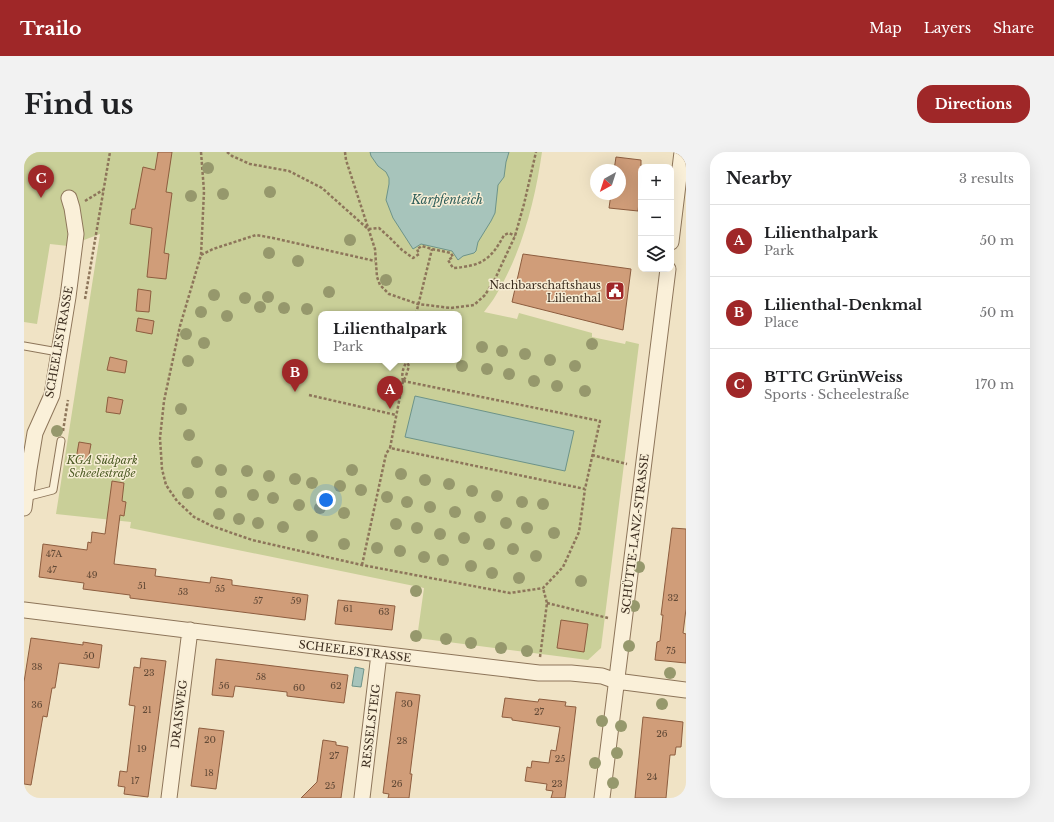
<!DOCTYPE html>
<meta charset="utf-8">
<style>
:root{--surface:#fff;--page:#f2f2f2;--text:#202124;--muted:#757577;--line:#e0e0e0;--accent:#9f2728}
body{margin:0;font-family:"Libre Baskerville",serif;background:var(--page);color:var(--text)}
.controls{position:absolute;right:12px;top:12px;display:grid;overflow:hidden;border-radius:8px;box-shadow:0 4px 16px #0002}
.controls button{width:36px;height:36px;display:grid;place-items:center;padding:0;border:0;border-bottom:1px solid var(--line);background:var(--surface);color:var(--text);font:20px sans-serif}
.compass{position:absolute;left:566px;top:12px;width:36px;height:36px;border-radius:50%;background:var(--surface);box-shadow:0 4px 16px #0002;rotate:219deg}
.you{position:absolute;left:302px;top:348px;width:14px;height:14px;margin:-10px;border:3px solid #fff;border-radius:50%;background:#1a73e8;box-shadow:0 0 0 6px #1a73e833}
.badge{display:grid;place-items:center;width:26px;height:26px;border-radius:50%;background:var(--accent);color:#fff;font-size:13px;font-weight:700}
.pin{position:absolute;translate:-50% -33px;filter:drop-shadow(0 1px 2px #0008)}
.pin::after{content:'';position:absolute;top:21px;width:14px;height:12px;background:inherit;clip-path:polygon(0 0,100% 0,50% 100%)}
.popup{position:absolute;left:294px;top:159px;width:144px;height:52px;box-sizing:border-box;display:grid;place-content:center;border-radius:8px;background:var(--surface);filter:drop-shadow(0 1px 3px #0005);font-size:13px;white-space:nowrap;color:var(--muted)}
.popup b{font-size:15px;color:var(--text)}
.popup::after{content:'';position:absolute;left:50%;top:100%;margin-left:-8px;border:8px solid transparent;border-top-color:var(--surface)}
.list{margin:0;padding:0;list-style:none}
h2{display:flex;justify-content:space-between;align-items:center;height:52px;margin:0;padding:0 16px;font-size:17px}
h2 small{font-size:13px;font-weight:400;color:var(--muted)}
.list li{display:grid;grid-template-columns:26px 1fr auto;gap:12px;align-items:center;box-sizing:border-box;height:72px;padding:0 16px;border-top:1px solid var(--line)}
.list b{display:block;font-size:15px;white-space:nowrap}
.list p{margin:0;font-size:13px;white-space:nowrap;color:var(--muted)}
.list em{font-size:13px;font-style:normal;color:var(--muted)}
.icon{flex:none;width:22px;height:22px;fill:none;stroke:currentColor;stroke-width:2;stroke-linecap:round;stroke-linejoin:round}
.map{position:relative;flex:none;width:662px;height:646px;overflow:hidden;border-radius:16px}
header{display:flex;align-items:center;gap:24px;box-sizing:border-box;height:56px;padding:0 20px;background:var(--accent);color:#fff}
header strong{font-size:19px}
nav{display:flex;gap:22px;margin-inline-start:auto;font-size:14px}
.intro{display:flex;align-items:center;justify-content:space-between;box-sizing:border-box;height:96px;padding:0 24px}
h1{margin:0;font-size:28px}
.button{padding:10px 18px;border-radius:16px;background:var(--accent);color:#fff;font-size:14px;font-weight:700}
main{display:flex;gap:24px;padding:0 24px}
aside{flex:1;background:var(--surface);border-radius:16px;box-shadow:0 4px 16px #0002}
.map>svg:first-child{display:block}
.green{fill:#c9cf98;fill-rule:evenodd}
.water{fill:#a7c4bb;stroke:#6d9389}
.building{fill:#d09d79;stroke:#8d5d3f}
.lines{fill:none;stroke-linecap:round;stroke-linejoin:round}
.lane-casing{stroke:#8d755a;stroke-width:9}
.street-casing{stroke:#8d755a;stroke-width:17}
.path{stroke:#8d755a;stroke-width:2.5;stroke-dasharray:3 2;stroke-linecap:butt}
.lane{stroke:#faf0d9;stroke-width:7}
.street{stroke:#faf0d9;stroke-width:15}
.tree{fill:#96986c}
.labels{text-anchor:middle;stroke-width:3;stroke-linejoin:round;paint-order:stroke}
.number-label{font-size:9px;fill:#614936}
.poi-label{font-size:11px;fill:#3c2d1f;stroke:#f7edd5;text-anchor:end}
.street-label{font-size:11px;fill:#3c2d1f;stroke:#f7edd5}
.park-label{font-size:11px;font-style:italic;fill:#4c5a24;stroke:#f7edd5}
.water-label{font-size:12px;font-style:italic;fill:#2d5d59;stroke:#f7edd5}
</style>
<header>
<strong>Trailo</strong>
<nav><a>Map</a><a>Layers</a><a>Share</a></nav>
</header>
<div class="intro"><h1>Find us</h1><a class="button">Directions</a></div>
<main>
<div class="map">
<svg width="662" height="646" viewBox="0 0 662 646">
<rect width="100%" height="100%" fill="#f0e3c5"/>
<path class="green" d="M0,0H518C511,49 498,100 472,143C469,149 464,154 460,160L493,167L495,161L568,181V185L601,192L602,189L615,192L577,496L564,508L393,486L400,436L106,376L107,370L32,362L76,82L44,94L26,92L13,172L0,170ZM297,162H435V208H297Z"/>
<path class="water" d="M346,0H485L482,10L480,25L474,33L471,61L467,69L454,90L452,99L450,101L439,104L434,108L428,99L397,92L389,97L369,66L362,48L365,32V26L362,20L354,14L347,4Z
M391,244L550,279L541,319L381,285Z
M331,515L340,517L337,535L328,534Z"/>
<path class="building" d="M134,0H148L142,40L148,41L140,101L145,102L142,127L123,125L128,76L106,72L108,57H111L119,15L131,18Z
M592,5L617,8V35L614,59L585,56L587,42H596V18H590Z
M499,102L607,117L599,178L488,150Z
M114,137L127,139L125,160L112,159Z
M114,166L130,169L128,182L112,179Z
M86,205L103,209L101,221L83,218Z
M84,245L99,248L96,262L82,260Z
M55,290L67,292L64,308L52,307Z
M88,329L100,331L98,349L102,350L100,364L96,363L90,412L132,417L131,424L186,431L187,425L208,428V433L284,443L281,468L106,446V443L59,437L60,431L15,425L19,392L63,398L64,390L67,391L68,380L81,382Z
M648,376L662,377V457L659,481L662,482V511L631,508L633,490L636,489L639,463H637L641,431Z
M314,448L371,454L368,478L311,472Z
M537,468L564,472L560,500L533,496Z
M7,486L59,493V490L78,493L75,516L35,511L31,536H28L23,565L19,564L7,633L0,632V530Z
M117,506L142,509L124,645L100,642L101,635L94,634L96,619L103,620L111,554L105,553L110,515L116,516Z
M192,507L324,523L320,551L263,544V540L211,534L209,545L188,543Z
M372,540L396,543L386,622H388L385,646H364L365,642L359,641Z
M481,546L514,550L515,547L542,550L541,554L552,555L541,646H527L529,639L522,638L523,632L501,629L503,615L507,616L508,609L525,611L527,598L532,599L536,575L488,568V566L478,565Z
M619,565L659,570L657,595H652L651,603H646L642,646H611Z
M175,576L200,579L192,637L167,634Z
M299,588L312,590V593L324,595L317,646H277L293,630Z"/>
<g class="lines">
<defs>
<path id="lane" d="M0,194L34,200
M2,345L29,338L37,289"/>
<path id="street" d="M647,90L658,0
M0,356L5,317L11,281L28,243L44,145L52,82L48,56L45,46
M0,458L355,502L515,521H547L578,524L592,529L662,538
M145,646L166,478
M338,646L355,502
M578,646L644,117"/>
</defs>
<use href="#lane" class="lane-casing"/>
<use href="#street" class="street-casing"/>
<path class="path" d="M177,0L180,39L177,103L156,174L140,249L136,286L138,317L142,333L153,349L170,365L188,374L228,388L338,413L486,441L519,436L539,415L555,380L561,337
M203,0L208,4L226,12L265,19L298,36L344,77L355,76L365,85L378,98L389,106L395,102L393,97L398,94L408,97L427,101L429,105L424,108L429,116C457,114 467,108 480,83L485,81L491,84
M321,0L322,8L351,97L353,125L356,133L365,142L394,152L427,156L450,153L461,143L471,127L491,84L500,52L512,0
M61,49L79,38
M177,103L189,97L232,83L249,86L351,109
M61,147L86,0
M392,162L408,97
M380,228L382,224L385,214L383,210
M379,229L576,269L561,337L366,296Z
M379,229C377,219 380,216 383,208
M285,243L372,263
M39,279L44,248
M568,303L603,312
M338,413L362,302L366,296
M523,451L584,466
M516,505L523,451L519,436"/>
<use href="#lane" class="lane"/>
<use href="#street" class="street"/>
</g>
<g class="tree">
<circle cx="184" cy="16" r="6"/>
<circle cx="246" cy="40" r="6"/>
<circle cx="199" cy="42" r="6"/>
<circle cx="167" cy="44" r="6"/>
<circle cx="326" cy="88" r="6"/>
<circle cx="245" cy="101" r="6"/>
<circle cx="274" cy="109" r="6"/>
<circle cx="362" cy="128" r="6"/>
<circle cx="305" cy="140" r="6"/>
<circle cx="190" cy="143" r="6"/>
<circle cx="244" cy="145" r="6"/>
<circle cx="221" cy="146" r="6"/>
<circle cx="236" cy="155" r="6"/>
<circle cx="260" cy="156" r="6"/>
<circle cx="283" cy="157" r="6"/>
<circle cx="177" cy="160" r="6"/>
<circle cx="203" cy="164" r="6"/>
<circle cx="162" cy="182" r="6"/>
<circle cx="180" cy="191" r="6"/>
<circle cx="568" cy="192" r="6"/>
<circle cx="458" cy="195" r="6"/>
<circle cx="478" cy="199" r="6"/>
<circle cx="501" cy="202" r="6"/>
<circle cx="526" cy="208" r="6"/>
<circle cx="164" cy="209" r="6"/>
<circle cx="438" cy="214" r="6"/>
<circle cx="551" cy="214" r="6"/>
<circle cx="463" cy="217" r="6"/>
<circle cx="485" cy="222" r="6"/>
<circle cx="510" cy="229" r="6"/>
<circle cx="533" cy="234" r="6"/>
<circle cx="561" cy="239" r="6"/>
<circle cx="157" cy="257" r="6"/>
<circle cx="33" cy="279" r="6"/>
<circle cx="165" cy="283" r="6"/>
<circle cx="173" cy="310" r="6"/>
<circle cx="197" cy="318" r="6"/>
<circle cx="328" cy="318" r="6"/>
<circle cx="223" cy="319" r="6"/>
<circle cx="377" cy="322" r="6"/>
<circle cx="245" cy="324" r="6"/>
<circle cx="271" cy="327" r="6"/>
<circle cx="401" cy="328" r="6"/>
<circle cx="288" cy="331" r="6"/>
<circle cx="425" cy="332" r="6"/>
<circle cx="316" cy="334" r="6"/>
<circle cx="337" cy="338" r="6"/>
<circle cx="448" cy="339" r="6"/>
<circle cx="197" cy="340" r="6"/>
<circle cx="164" cy="341" r="6"/>
<circle cx="229" cy="343" r="6"/>
<circle cx="473" cy="344" r="6"/>
<circle cx="363" cy="345" r="6"/>
<circle cx="249" cy="346" r="6"/>
<circle cx="383" cy="350" r="6"/>
<circle cx="498" cy="350" r="6"/>
<circle cx="519" cy="352" r="6"/>
<circle cx="275" cy="353" r="6"/>
<circle cx="406" cy="355" r="6"/>
<circle cx="296" cy="356" r="6"/>
<circle cx="431" cy="360" r="6"/>
<circle cx="320" cy="361" r="6"/>
<circle cx="195" cy="362" r="6"/>
<circle cx="456" cy="365" r="6"/>
<circle cx="215" cy="367" r="6"/>
<circle cx="234" cy="371" r="6"/>
<circle cx="482" cy="371" r="6"/>
<circle cx="372" cy="372" r="6"/>
<circle cx="259" cy="375" r="6"/>
<circle cx="393" cy="376" r="6"/>
<circle cx="503" cy="376" r="6"/>
<circle cx="530" cy="381" r="6"/>
<circle cx="416" cy="382" r="6"/>
<circle cx="288" cy="384" r="6"/>
<circle cx="440" cy="386" r="6"/>
<circle cx="320" cy="392" r="6"/>
<circle cx="465" cy="392" r="6"/>
<circle cx="353" cy="396" r="6"/>
<circle cx="489" cy="397" r="6"/>
<circle cx="376" cy="399" r="6"/>
<circle cx="512" cy="404" r="6"/>
<circle cx="400" cy="405" r="6"/>
<circle cx="419" cy="408" r="6"/>
<circle cx="447" cy="414" r="6"/>
<circle cx="615" cy="415" r="6"/>
<circle cx="468" cy="421" r="6"/>
<circle cx="495" cy="426" r="6"/>
<circle cx="557" cy="429" r="6"/>
<circle cx="392" cy="439" r="6"/>
<circle cx="610" cy="454" r="6"/>
<circle cx="392" cy="484" r="6"/>
<circle cx="422" cy="487" r="6"/>
<circle cx="447" cy="491" r="6"/>
<circle cx="605" cy="494" r="6"/>
<circle cx="477" cy="496" r="6"/>
<circle cx="503" cy="499" r="6"/>
<circle cx="646" cy="521" r="6"/>
<circle cx="638" cy="552" r="6"/>
<circle cx="578" cy="569" r="6"/>
<circle cx="597" cy="574" r="6"/>
<circle cx="593" cy="601" r="6"/>
<circle cx="571" cy="611" r="6"/>
<circle cx="589" cy="631" r="6"/>
</g>
<defs>
<symbol id="civic-square" viewBox="-11 -11 22 22"><rect x="-9" y="-9" width="18" height="18" rx="4" fill="#9f2728" stroke="#f7edd5"/><path d="M-.6-6.5H3V-4.5H.6V-3L4-1V1h2V6H-6V1h2V-1L-.6-3ZM-1.2 2.5V6h2.4V2.5Z" fill="#fff"/></symbol>
</defs>
<g fill-rule="evenodd">
<use href="#civic-square" x="580" y="128" width="22" height="22"/>
</g>
<g class="labels">
<g class="number-label">
<text x="30" y="405">47A</text>
<text x="28" y="421">47</text>
<text x="68" y="426">49</text>
<text x="118" y="437">51</text>
<text x="196" y="440">55</text>
<text x="159" y="443">53</text>
<text x="649" y="449">32</text>
<text x="234" y="452">57</text>
<text x="272" y="452">59</text>
<text x="324" y="460">61</text>
<text x="360" y="463">63</text>
<text x="647" y="502">75</text>
<text x="65" y="507">50</text>
<text x="13" y="518">38</text>
<text x="125" y="524">23</text>
<text x="237" y="528">58</text>
<text x="200" y="537">56</text>
<text x="312" y="537">62</text>
<text x="275" y="539">60</text>
<text x="383" y="555">30</text>
<text x="13" y="556">36</text>
<text x="123" y="561">21</text>
<text x="515" y="563">27</text>
<text x="638" y="585">26</text>
<text x="186" y="591">20</text>
<text x="378" y="592">28</text>
<text x="118" y="600">19</text>
<text x="310" y="607">27</text>
<text x="536" y="610">25</text>
<text x="185" y="624">18</text>
<text x="628" y="628">24</text>
<text x="111" y="632">17</text>
<text x="373" y="635">26</text>
<text x="533" y="635">23</text>
<text x="306" y="637">25</text>
</g>
<g class="poi-label">
<text x="577" y="137">Nachbarschaftshaus<tspan x="577" dy="13">Lilienthal</tspan></text>
</g>
<g class="street-label">
<text transform="translate(35 190) rotate(-80)" y="4">SCHEELESTRASSE</text>
<text transform="translate(611 382) rotate(-83)" y="4">SCHÜTTE-LANZ-STRASSE</text>
<text transform="translate(331 499) rotate(7)" y="4">SCHEELESTRASSE</text>
<text transform="translate(155 562) rotate(-83)" y="4">DRAISWEG</text>
<text transform="translate(347 574) rotate(-83)" y="4">RESSELSTEIG</text>
</g>
<g class="park-label">
<text x="78" y="312">KGA Südpark<tspan x="78" dy="13">Scheelestraße</tspan></text>
</g>
<g class="water-label">
<text x="423" y="52">Karpfenteich</text>
</g>
</g>
</svg>
<div class="controls">
<button>+</button>
<button>−</button>
<button><svg class="icon" aria-label="layers" viewBox="0 0 24 24"><path d="M12 4l9 5-9 5-9-5zM3 14l9 5 9-5"/></svg></button>
</div>
<svg class="compass" viewBox="-18 -18 36 36"><path d="M0-13l5 13h-10z" fill="#e53935"/><path d="M0 13l5-13h-10z" fill="#757577"/></svg>
<div class="you"></div>
<div class="pin badge" style="left:366px;top:257px">A</div>
<div class="popup"><b>Lilienthalpark</b>Park</div>
<div class="pin badge" style="left:271px;top:240px">B</div>
<div class="pin badge" style="left:17px;top:46px">C</div>
</div>
<aside>
<h2>Nearby<small>3 results</small></h2>
<ul class="list">
<li><span class="badge">A</span><div><b>Lilienthalpark</b><p>Park</p></div><em>50 m</em></li>
<li><span class="badge">B</span><div><b>Lilienthal-Denkmal</b><p>Place</p></div><em>50 m</em></li>
<li><span class="badge">C</span><div><b>BTTC GrünWeiss</b><p>Sports · Scheelestraße</p></div><em>170 m</em></li>
</ul>
</aside>
</main>
